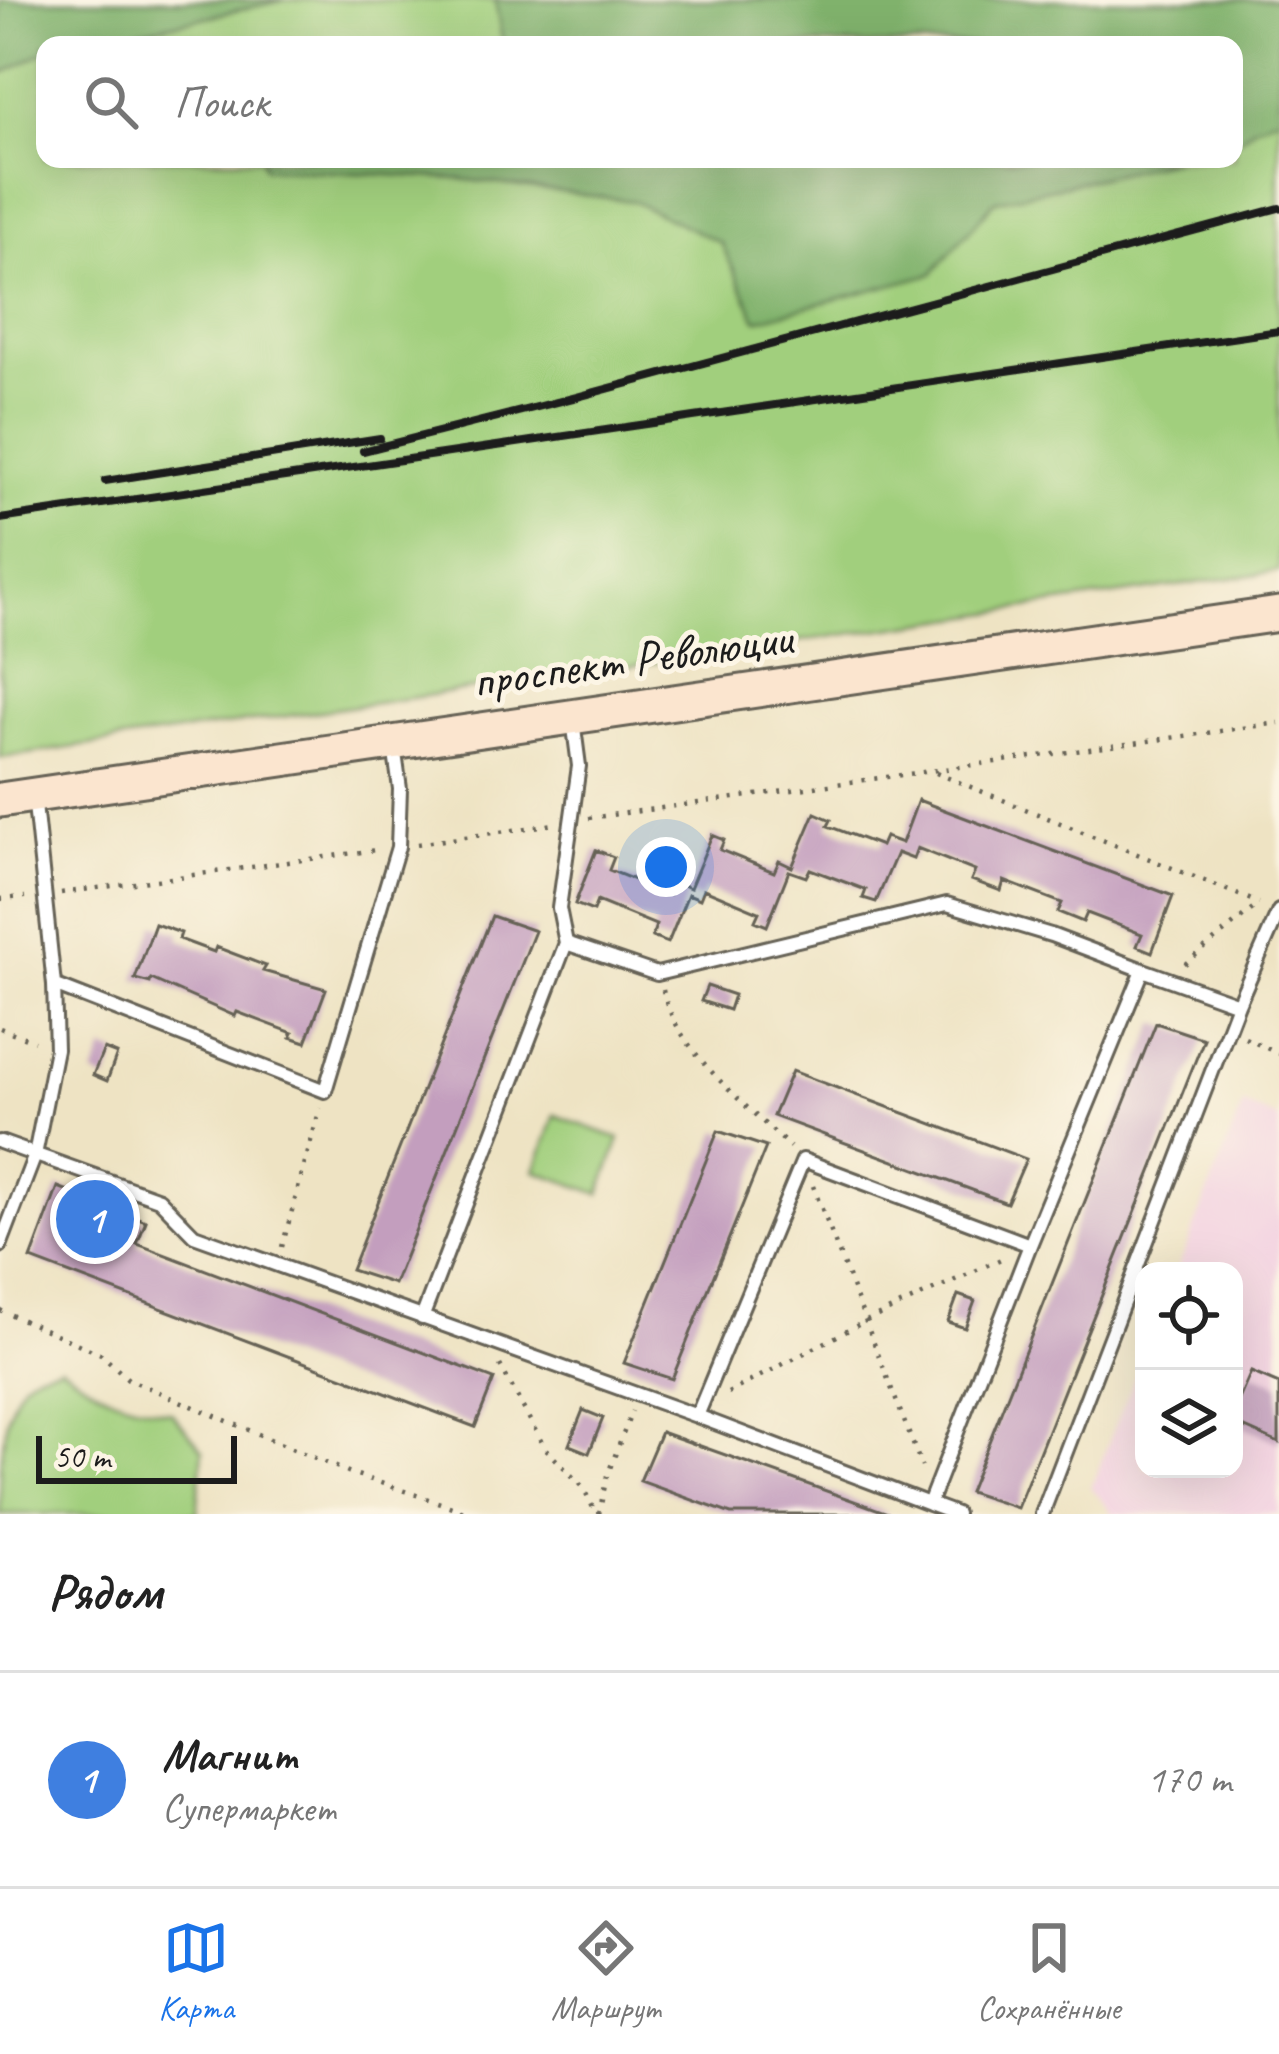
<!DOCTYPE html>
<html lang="ru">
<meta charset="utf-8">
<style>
:root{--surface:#fff;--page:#f2f2f2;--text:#222;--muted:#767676;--line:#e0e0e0;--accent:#1a73e8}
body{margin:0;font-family:Caveat,sans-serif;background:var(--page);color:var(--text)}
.controls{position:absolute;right:36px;bottom:36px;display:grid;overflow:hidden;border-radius:24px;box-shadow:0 12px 48px #0002}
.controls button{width:108px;height:108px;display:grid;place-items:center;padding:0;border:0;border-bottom:3px solid var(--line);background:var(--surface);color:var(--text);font:60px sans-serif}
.scale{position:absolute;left:36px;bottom:30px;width:201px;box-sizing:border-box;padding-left:12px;border:6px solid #1c1c1c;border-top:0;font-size:33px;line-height:42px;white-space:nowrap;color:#1c1c1c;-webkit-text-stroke:9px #fcf5e5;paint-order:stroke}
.you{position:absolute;left:666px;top:867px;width:42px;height:42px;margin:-30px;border:9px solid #fff;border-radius:50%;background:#1a73e8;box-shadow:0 0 0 18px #1a73e833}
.badge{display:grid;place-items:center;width:78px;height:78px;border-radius:50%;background:var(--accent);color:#fff;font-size:39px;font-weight:700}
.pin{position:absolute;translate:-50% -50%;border:6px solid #fff;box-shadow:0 3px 12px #0006}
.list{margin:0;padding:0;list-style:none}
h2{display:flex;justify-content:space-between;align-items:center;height:156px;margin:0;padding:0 48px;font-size:51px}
h2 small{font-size:39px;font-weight:400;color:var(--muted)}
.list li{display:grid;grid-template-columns:78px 1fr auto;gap:36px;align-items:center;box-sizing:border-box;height:216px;padding:0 48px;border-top:3px solid var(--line)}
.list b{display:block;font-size:45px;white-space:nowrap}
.list p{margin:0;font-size:39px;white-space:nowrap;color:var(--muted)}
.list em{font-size:39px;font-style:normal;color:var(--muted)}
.icon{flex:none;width:66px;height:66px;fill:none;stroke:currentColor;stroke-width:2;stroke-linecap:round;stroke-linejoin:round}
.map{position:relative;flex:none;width:1279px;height:1514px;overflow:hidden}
.search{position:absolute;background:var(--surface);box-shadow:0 12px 48px #0002;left:36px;right:36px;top:36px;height:132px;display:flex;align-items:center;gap:30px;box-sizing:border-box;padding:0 42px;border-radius:24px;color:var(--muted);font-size:45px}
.sheet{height:372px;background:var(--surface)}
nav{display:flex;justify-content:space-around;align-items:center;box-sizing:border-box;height:168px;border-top:3px solid var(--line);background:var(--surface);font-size:33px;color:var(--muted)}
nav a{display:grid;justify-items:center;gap:6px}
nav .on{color:var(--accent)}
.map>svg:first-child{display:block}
.built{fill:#f2cfe1}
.green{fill:#a1cf7d;stroke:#5e764c;stroke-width:3}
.forest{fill:#80b26c;stroke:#4e6744;stroke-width:3}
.building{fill:#c39ebe}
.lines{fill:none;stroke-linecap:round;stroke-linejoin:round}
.service-casing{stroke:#666256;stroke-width:18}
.secondary-casing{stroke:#666256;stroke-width:39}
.path{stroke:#666256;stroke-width:4.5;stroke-dasharray:3 9;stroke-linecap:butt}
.service{stroke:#fff;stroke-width:12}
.secondary{stroke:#fbe5cf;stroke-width:33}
.rail{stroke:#1c1c1c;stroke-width:8}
.labels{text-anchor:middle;stroke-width:10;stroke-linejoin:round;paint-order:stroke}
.street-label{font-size:48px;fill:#1c1c1c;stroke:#fcf5e5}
</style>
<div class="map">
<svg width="1279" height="1514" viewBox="0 0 1279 1514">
<rect width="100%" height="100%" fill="#fcf5e5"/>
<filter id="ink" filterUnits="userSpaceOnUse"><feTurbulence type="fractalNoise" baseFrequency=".00833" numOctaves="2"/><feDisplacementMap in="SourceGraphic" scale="24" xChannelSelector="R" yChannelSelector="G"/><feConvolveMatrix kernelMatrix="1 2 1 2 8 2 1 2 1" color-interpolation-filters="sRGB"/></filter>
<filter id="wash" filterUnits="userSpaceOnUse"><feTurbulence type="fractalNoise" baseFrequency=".004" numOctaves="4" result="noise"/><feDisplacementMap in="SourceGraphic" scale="48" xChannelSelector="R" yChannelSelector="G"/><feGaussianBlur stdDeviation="2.7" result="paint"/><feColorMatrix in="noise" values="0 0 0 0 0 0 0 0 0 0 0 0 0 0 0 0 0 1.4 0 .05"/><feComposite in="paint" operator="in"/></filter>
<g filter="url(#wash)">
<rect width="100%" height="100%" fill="#eee3c3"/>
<path class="built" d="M1243,1104L1279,1119V1514H1113L1091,1487L1144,1354V1469H1234V1271H1177Z"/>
<path class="green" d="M286,0H780L521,45H74Z
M1266,0L1279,1V571L0,758V75L45,51V159H261L265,168L299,159H1234V45Z
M555,1115L620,1139L600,1194L535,1171Z
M61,1366C101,1396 122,1403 171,1412L203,1450L197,1514H0C0,1473 0,1395 33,1374C42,1370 52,1369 61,1366Z"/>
<path class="forest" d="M0,0H286L74,45H45V51L0,75Z
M495,0H1279V116L1254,127L1234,143V45H503Z
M261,159H1179L995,201L932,274L757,320L721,243L632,201L461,179L264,168Z"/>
<g id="blocks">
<path class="building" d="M918,800L1173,896L1152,952L1137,946L1142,934L1087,913L1083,922L1058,912L1062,903L1004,881L1001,891L971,880L975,871L917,848L913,859L897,853L876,902L863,898L866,890L810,869L806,877L789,871L767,926L755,921L759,912L704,889L700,899L688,894L668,943L652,937L656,925L597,901L593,911L575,904L596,850L614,857L609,870L669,894L674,881L690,888L712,835L724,840L720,850L774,872L779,861L792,867L815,813L831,820L828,826L881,846L885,837L902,843Z
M492,916L535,931L394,1284L351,1270Z
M155,924L181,933L179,939L214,952L216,947L266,966L263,971L326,989L306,1042L291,1037L293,1033L237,1012L235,1016L151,979L150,983L135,979Z
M707,986L734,995L729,1010L701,1001Z
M1156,1023L1204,1039L1017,1508L969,1492Z
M104,1049L117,1054L107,1081L93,1075Z
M792,1071L1026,1159L1007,1203L773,1116Z
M718,1131L766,1147L672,1379L624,1363Z
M58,1187L146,1221L137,1244L494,1379L475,1427L31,1259Z
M958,1295L975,1301L965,1328L948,1322Z
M1251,1372L1279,1384V1443L1234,1423V1411Z
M583,1410L603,1418L589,1453L569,1445Z
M661,1432L888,1513V1514H731L640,1481Z"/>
</g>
</g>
<g filter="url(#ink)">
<use href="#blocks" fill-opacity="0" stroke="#666256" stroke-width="3"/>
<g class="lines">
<defs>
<path id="service" d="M573,720L579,766L559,908L566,943L657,974L947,904L1051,935L1143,970
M34,795L54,985
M0,1142L159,1199L194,1235L697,1416L929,1504L1030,1245L1143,970L1238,1004
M0,1246L35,1155L56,1049L54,985L325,1091L398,847L400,789L394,746
M422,1318L566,943
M697,1416L803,1160L1030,1245
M929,1504L956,1514
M1042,1514L1238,1004L1279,911"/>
<path id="secondary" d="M0,800L1279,614"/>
</defs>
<use href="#service" class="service-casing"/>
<use href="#secondary" class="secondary-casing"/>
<path class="path" d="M936,773L1259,903
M589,818L1279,723
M417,844L554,824
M61,893L376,850
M0,899L25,897
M1185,964L1259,904
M663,990C674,1048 748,1107 790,1147
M0,1028L34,1041
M1245,1038L1279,1054
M813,1186L922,1467
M282,1247L320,1108
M0,1310L101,1354L128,1379L348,1472L473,1514
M500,1365L545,1448L583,1487L596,1514
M728,1393L864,1322L1003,1258
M599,1514L607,1476L632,1411"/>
<use href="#service" class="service"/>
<use href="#secondary" class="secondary"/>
<path class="rail" d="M363,451L577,397L1279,208
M105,481L380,438
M0,519L1279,331"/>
</g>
</g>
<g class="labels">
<g class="street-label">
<text transform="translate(632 658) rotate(-8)" y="17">проспект Революции</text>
</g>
</g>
</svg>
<div class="controls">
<button><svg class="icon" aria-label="locate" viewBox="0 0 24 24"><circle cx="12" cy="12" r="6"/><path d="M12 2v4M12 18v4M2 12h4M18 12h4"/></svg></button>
<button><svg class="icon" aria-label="layers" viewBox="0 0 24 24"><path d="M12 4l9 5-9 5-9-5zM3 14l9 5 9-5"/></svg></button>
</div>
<div class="scale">50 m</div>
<div class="you"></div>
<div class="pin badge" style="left:95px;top:1219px;background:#3f7fe0">1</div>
<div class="search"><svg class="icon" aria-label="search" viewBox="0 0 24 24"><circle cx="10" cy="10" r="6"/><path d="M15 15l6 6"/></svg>Поиск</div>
</div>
<section class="sheet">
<h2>Рядом<small></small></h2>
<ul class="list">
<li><span class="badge" style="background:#3f7fe0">1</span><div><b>Магнит</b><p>Супермаркет</p></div><em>170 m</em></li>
</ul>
</section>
<nav>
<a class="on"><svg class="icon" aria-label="map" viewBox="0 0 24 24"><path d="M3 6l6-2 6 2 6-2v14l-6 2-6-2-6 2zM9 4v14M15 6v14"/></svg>Карта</a>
<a><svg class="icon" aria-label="directions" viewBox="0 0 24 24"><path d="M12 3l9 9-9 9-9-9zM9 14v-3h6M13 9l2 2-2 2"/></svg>Маршрут</a>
<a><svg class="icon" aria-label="saved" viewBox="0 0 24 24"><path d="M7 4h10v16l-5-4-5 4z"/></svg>Сохранённые</a>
</nav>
